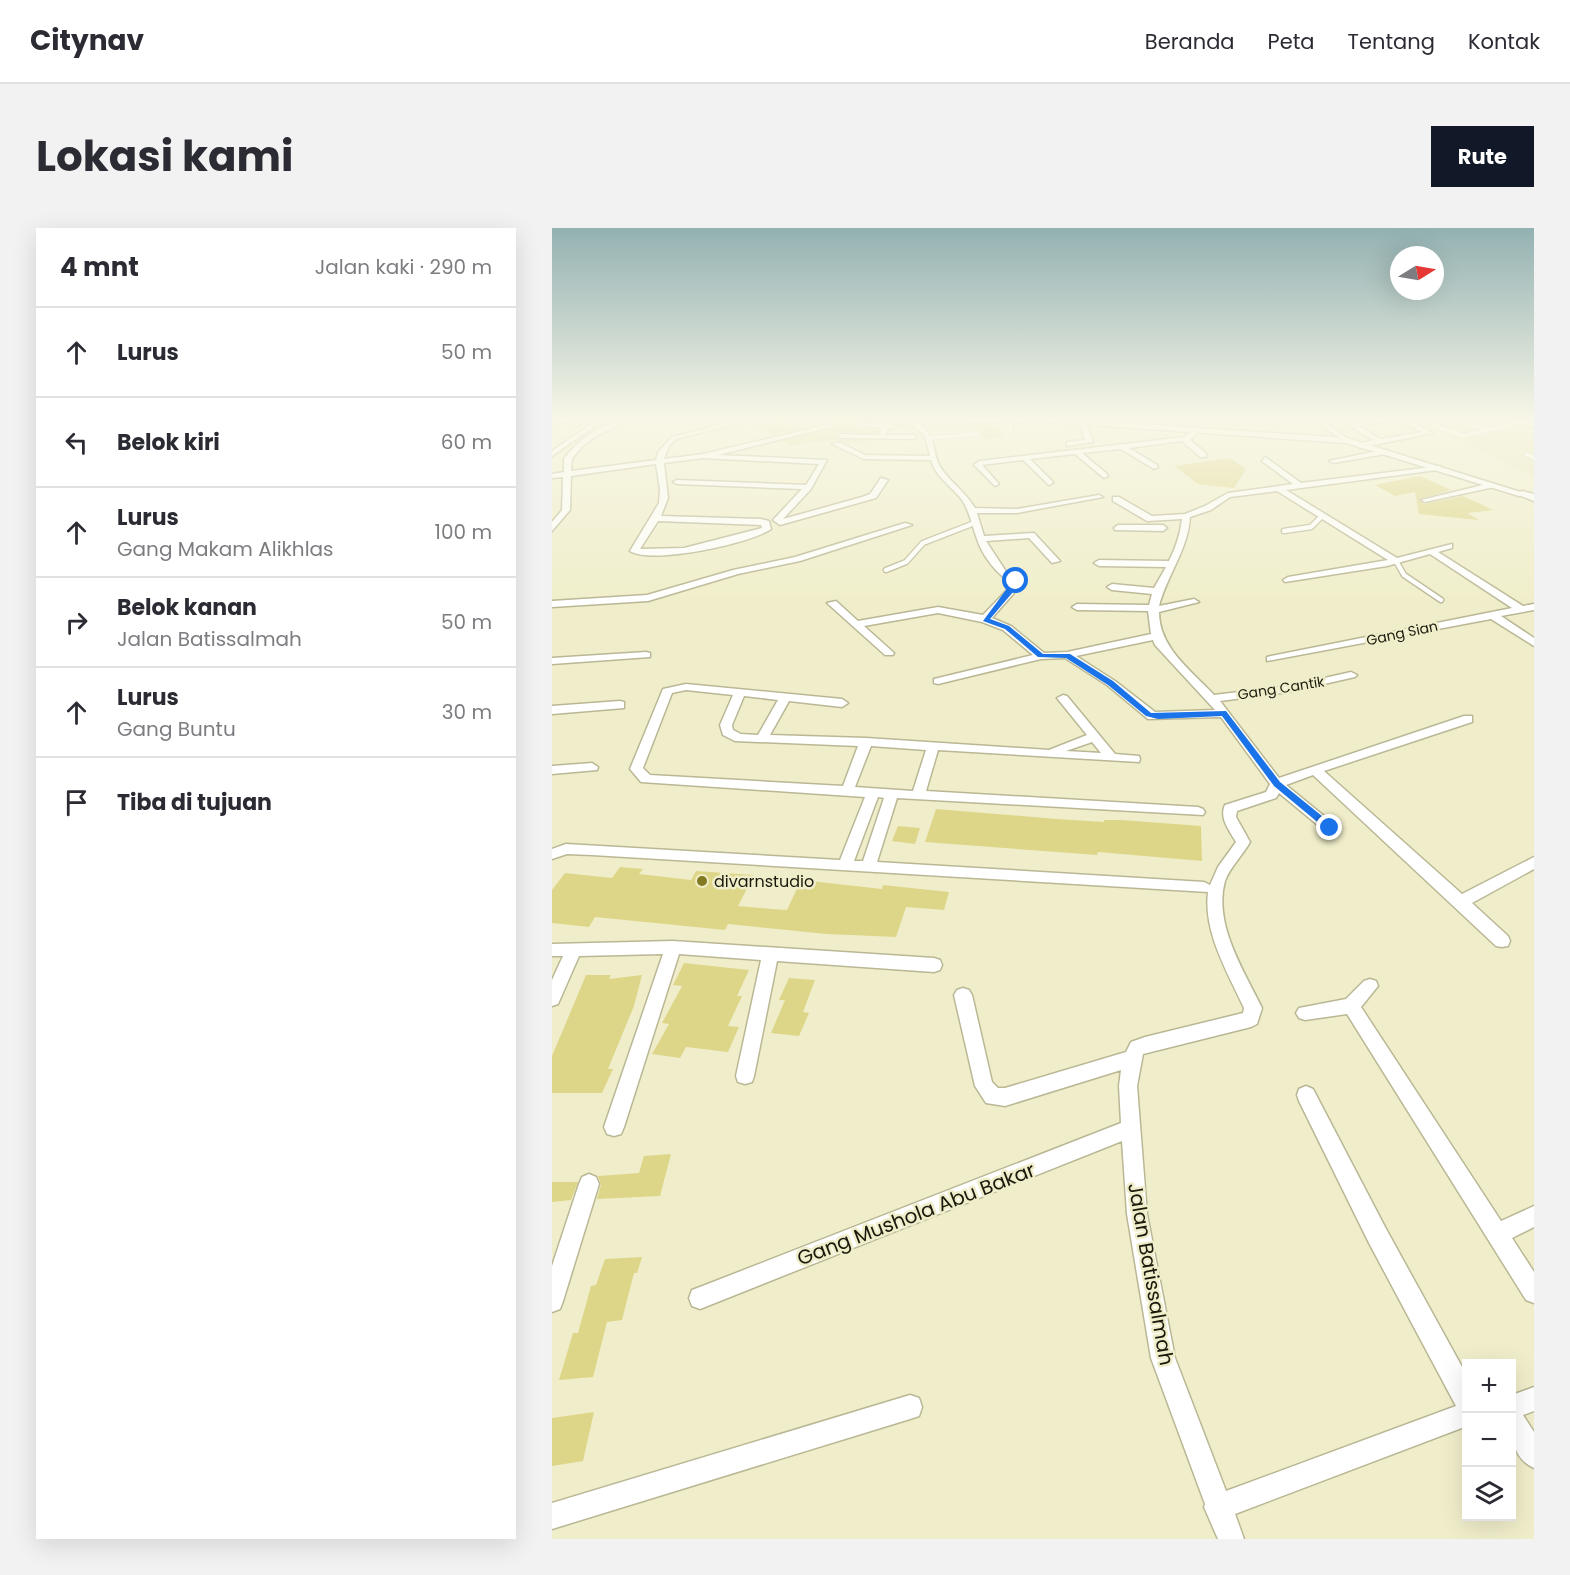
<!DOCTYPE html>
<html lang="id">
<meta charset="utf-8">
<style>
:root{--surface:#fff;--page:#f2f2f3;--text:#2b2b33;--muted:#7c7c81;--line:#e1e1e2;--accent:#111827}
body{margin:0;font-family:Poppins,sans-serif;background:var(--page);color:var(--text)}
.controls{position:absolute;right:18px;bottom:18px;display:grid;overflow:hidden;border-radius:0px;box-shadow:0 6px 24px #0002}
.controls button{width:54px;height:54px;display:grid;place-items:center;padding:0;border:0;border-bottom:2px solid var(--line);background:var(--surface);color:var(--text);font:30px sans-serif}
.compass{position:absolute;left:838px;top:18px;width:54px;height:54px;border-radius:50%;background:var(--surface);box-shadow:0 6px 24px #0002;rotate:79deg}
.stop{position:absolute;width:18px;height:18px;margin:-14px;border:4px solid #1a73e8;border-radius:50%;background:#fff}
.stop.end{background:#1a73e8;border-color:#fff;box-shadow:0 2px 6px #0008}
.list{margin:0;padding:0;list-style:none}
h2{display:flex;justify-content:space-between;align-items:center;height:78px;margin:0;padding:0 24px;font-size:26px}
h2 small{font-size:20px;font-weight:400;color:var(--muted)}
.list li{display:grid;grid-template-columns:39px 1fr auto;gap:18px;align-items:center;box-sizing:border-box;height:90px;padding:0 24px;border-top:2px solid var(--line)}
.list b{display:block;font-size:22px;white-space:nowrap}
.list p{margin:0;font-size:20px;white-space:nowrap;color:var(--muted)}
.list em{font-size:20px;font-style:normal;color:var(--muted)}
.icon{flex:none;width:33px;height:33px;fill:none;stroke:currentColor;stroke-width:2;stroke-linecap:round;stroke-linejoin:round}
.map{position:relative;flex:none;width:982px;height:1311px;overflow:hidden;border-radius:0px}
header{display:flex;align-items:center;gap:36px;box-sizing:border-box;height:84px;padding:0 30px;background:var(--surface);border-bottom:2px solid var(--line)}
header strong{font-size:28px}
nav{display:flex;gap:33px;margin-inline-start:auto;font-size:21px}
.intro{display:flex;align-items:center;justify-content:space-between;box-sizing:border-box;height:144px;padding:0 36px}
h1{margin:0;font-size:42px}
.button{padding:15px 27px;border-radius:0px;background:var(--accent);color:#fff;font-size:21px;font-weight:700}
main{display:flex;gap:36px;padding:0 36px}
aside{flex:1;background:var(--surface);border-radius:0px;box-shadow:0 6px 24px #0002}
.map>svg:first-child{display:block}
.built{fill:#e7e4b8}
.building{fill:#ddd689}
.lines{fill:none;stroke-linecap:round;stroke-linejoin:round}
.service-far1-casing{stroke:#bab795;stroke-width:5}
.service-casing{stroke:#bab795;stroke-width:7}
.minor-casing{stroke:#bab795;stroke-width:3}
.tertiary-casing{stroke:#bab795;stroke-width:3}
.secondary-casing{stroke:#bab795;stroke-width:3}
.service-far1{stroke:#fff;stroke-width:4}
.service{stroke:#fff;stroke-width:4.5}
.minor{fill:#fff;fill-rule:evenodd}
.tertiary{fill:#fff;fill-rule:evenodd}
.secondary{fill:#fff;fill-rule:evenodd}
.route{fill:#1a73e8}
.poi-dot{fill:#827a20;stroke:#f0eeca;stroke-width:2}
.labels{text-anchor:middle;stroke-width:5;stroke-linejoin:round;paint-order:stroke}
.far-street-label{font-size:14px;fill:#1a190c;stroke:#f0eeca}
.poi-label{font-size:16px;fill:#1a190c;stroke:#f0eeca;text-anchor:start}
.near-street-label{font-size:20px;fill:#1a190c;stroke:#f0eeca}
</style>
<header>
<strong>Citynav</strong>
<nav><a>Beranda</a><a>Peta</a><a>Tentang</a><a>Kontak</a></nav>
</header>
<div class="intro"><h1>Lokasi kami</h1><a class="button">Rute</a></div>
<main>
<aside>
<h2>4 mnt<small>Jalan kaki · 290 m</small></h2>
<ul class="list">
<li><svg class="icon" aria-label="ahead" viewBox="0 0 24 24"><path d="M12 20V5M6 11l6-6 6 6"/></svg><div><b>Lurus</b></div><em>50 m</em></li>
<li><svg class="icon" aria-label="left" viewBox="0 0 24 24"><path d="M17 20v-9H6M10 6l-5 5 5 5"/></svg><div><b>Belok kiri</b></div><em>60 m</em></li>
<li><svg class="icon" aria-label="ahead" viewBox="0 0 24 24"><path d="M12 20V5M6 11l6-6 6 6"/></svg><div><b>Lurus</b><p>Gang Makam Alikhlas</p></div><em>100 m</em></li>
<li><svg class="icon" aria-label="right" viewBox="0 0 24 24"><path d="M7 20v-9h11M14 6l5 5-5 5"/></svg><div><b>Belok kanan</b><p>Jalan Batissalmah</p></div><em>50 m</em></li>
<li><svg class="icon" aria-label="ahead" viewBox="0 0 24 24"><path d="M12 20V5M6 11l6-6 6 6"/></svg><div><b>Lurus</b><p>Gang Buntu</p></div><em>30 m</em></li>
<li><svg class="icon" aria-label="arrive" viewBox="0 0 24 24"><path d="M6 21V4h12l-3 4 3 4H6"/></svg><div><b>Tiba di tujuan</b></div></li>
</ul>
</aside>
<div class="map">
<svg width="982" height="1311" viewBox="0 0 982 1311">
<rect width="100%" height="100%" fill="#f0eeca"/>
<path class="built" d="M882,190H982V249L875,198L874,192Z"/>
<path class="building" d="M229,190L241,195L253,192L262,197L220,207L203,198Z
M268,190H300L306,193L302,197L304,199L327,202L326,205L289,204L284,207L289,212L317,213L316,215L292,214L286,212L256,214L239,218L231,213L281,200L278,194L267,196Z
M422,197H444L452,209L429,211V204Z
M678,230L694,241L682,260L646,256L622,238Z
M868,248L899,262L867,271L872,276L911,268L941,282L915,285L927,292L867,286L863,264L843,268L823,257Z
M384,581L505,591L552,594V592H569L649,598L650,633L546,624L545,627L373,614Z
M346,598L368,600L363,616L340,613Z
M68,639L91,641L87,646L139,652L144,643L202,647L186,678L220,681L235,682L249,652L330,661L331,657L397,664L392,682L354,679L344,709L274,706L176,696L173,702L43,689L37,699L0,695V662L13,645L60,650Z
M132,735L197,742L185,768H190L176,798L187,799L176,824L134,819L128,830L100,826L117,796L110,795L130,758L121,757Z
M34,747H59L57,751L90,747L82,778L56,841H61L50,865H0V828Z
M237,750L263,752L251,784L257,785L247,808L219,805L233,772H227Z
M119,926L108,968L45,971L49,957L46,948L87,945L92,928Z
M0,954H26L19,972L0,974Z
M90,1029L85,1045H82L70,1092L55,1094L41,1149L7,1152L21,1105H26L39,1058L44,1057L53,1031Z
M42,1184L31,1233L0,1238V1190Z"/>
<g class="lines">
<defs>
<path id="service-far1" d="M899,190L935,201
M945,190L961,194
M456,191L459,202
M919,196L940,190
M881,197L911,208L974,193
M881,197L897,190
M376,210L425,206
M974,226L982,230"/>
<path id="service" d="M732,303L759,299L770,288
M844,333L852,347L889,372
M334,342L354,334L371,315L425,294"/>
<path id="minor" d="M14,190L28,195L29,196L26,198L14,194L0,196V192Z
M74,190H85C60,203 38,205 20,231L19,243L104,232L106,224L120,209L195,190H207L124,211L117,218L112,231L151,226L277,196L279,199L166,227L275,232L259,261L231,291L310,269L318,266L329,250L336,252L324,270L228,297L221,292L250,261L125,256L121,254L125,252L254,257L267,236L151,230L112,235L116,270L109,288L209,291L217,293L219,301C200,315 99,337 78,323L107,275L108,261L104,236L19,248L18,282L0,303V294L10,282L11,249L0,250V246L12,244V231C27,210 48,197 74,190ZM106,293L209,297L210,300L132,320L88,321Z
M612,190H618L625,202H621Z
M694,190H702V191L699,193Z
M760,190H767L799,213L793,214Z
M832,190H852L881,205L807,220V216L821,212L798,198V196ZM845,192L871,204L828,211L807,198Z
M45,192L50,193L0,228V223Z
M336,192L339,194L338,197L346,199L336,201L333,207H362L365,209L362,211L289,210L286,208L289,206L327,207L330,200L304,197L307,195L332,196Z
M360,192C390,207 376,223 391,243C401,256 414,265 423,280L465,281L547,267L551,269L465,285H425L432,308L482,305L508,333L500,335L477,310L434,313L455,345L469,353L462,365L440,390L459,398L492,425L515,424L599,406L596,383L525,382L520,379L525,376L597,377L600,366L560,362L555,359L560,356L602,360L614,339L547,338L542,335L547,332L617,333C624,319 628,307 630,291L595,293L561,273V269H567L600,288L633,286L653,278L676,265L741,256L710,233L713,229L749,255L888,238L889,240L885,242L734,262L845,330L900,316V320L886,324L971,378L982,376V382L949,388L982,410V418L939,391L715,433V429L719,428L960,380L878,326L835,338L733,354L731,352L736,349L836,332L725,263L678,269L659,282L638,289C636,322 615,347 607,378L642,371L647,374L607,384C607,420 639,442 662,467L737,458L799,444L805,447L803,449L737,464L668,473L727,550L912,488H920V494L772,543L910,666L982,629V641L920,675L956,708L958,713L956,718L950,719L944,718L761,547L734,557L783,597L785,600L783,603H773L727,565L724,570L685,583L684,589L698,614C691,627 678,639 673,653C661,696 692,743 710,780L705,796L699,799L591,826L585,858L595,986L623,1130L674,1263L904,1178L817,1015L747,873L745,867L747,861L754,858L761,861L833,999L915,1148V1198L683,1286L692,1311H666L652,1279L653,1276L599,1130L575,986L570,913L148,1081L140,1078L137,1070L140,1062L148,1059L569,895L567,858L569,842L453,878L434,875L423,858L402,767L405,762L411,760L417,762L420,767L440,854L446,860H453L574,824L579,814L593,809L691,785L692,780C676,745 651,704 656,664L40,627L15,626L0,631V621L14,616L288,632L313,569L89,554L78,541L111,461L134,456L290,471L296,475L290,479L237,473L218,507L314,510L497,522L535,507L505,470L511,467L515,468L563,526L587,528L588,531L587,534L386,522L374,563L646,579L651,581L653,584L651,587L345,570L325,634L652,654L658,657L666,639L684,614C677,602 667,590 673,577L714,564L718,556L669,489L596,491L555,457L513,430L489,431L386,456L382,455V451L481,427L451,402L430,394L386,385L312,398L342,425L341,427H333L275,375L284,373L306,393L386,379L431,387L455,362L459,354C445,347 430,327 425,311C420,298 418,284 410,272C400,258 384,250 379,232L312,231L280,216L287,214L313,227L378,228L373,208L358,195ZM601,412L603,417L663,482L603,484L563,453L524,428ZM134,462L181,467L168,497L171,507L183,513L306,518L291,558L98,547L91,540L120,465ZM192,468L226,472L206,507L189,506L181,502L180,497ZM540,514L549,525L514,523ZM319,518L374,522L361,563L303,559ZM326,569L332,570L311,633H302Z
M530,192L533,194L541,214L515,218V214L533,212L527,194Z
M643,201L646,203L638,212L654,225V229H648L630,213L577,220L605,237L606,239L602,241L569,221L530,225L555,246L556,248L552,250L523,226L478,231L500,253L501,255L497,257L471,232L430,237L447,256L443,258L422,237L427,233L632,209Z
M830,222L833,226L781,235L777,233Z
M939,255L943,257L942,259L873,274L869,272Z
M353,295L360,297L248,333L186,346L96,373L0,379V373L95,367L181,342L243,329Z
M566,297H611L615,300L611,303L563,302L562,300Z
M94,424L98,425V429L0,436V430Z
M68,473L72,474V480L0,486V478Z
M40,535L46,539L45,542L0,546V538Z
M121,713L382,730L388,732L390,737L388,742L382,744L225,733L202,848L200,854L193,856L186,854L184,848L209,732L127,726L72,899L69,906L62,908L55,906L52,899L111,726L27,728L6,776L0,778V752L11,728H0V716Z
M818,751L824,753L826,758L809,779L949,993L982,978V999L960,1010L982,1044V1075L974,1072L795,786L753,792L747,790L744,785L747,780L794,771L812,753Z
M37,946L44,949L47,956L11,1073L8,1081L0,1084V1038L27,956L30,949Z
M982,1159V1183L971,1187L982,1204V1240C954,1228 960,1192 960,1167Z
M358,1167L367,1170L370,1179L367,1188L358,1191L0,1301V1275Z"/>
<path id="tertiary" d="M302,190H501L795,210L975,266L967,268L794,215L494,194L336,196Z"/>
<path id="secondary" d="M956,190L982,193V199L958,192Z
M970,263L982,266V273L964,266Z"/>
</defs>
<use href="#service-far1" class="service-far1-casing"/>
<use href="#service" class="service-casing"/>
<use href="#minor" class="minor-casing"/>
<use href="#tertiary" class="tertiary-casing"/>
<use href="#secondary" class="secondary-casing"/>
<use href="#service-far1" class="service-far1"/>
<use href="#service" class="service"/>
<use href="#minor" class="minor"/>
<use href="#tertiary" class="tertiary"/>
<use href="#secondary" class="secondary"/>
</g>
<linearGradient id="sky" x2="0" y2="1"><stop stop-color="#93b1b2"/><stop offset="0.51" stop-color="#f8f7e7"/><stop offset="1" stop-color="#f8f7e7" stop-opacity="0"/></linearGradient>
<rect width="982" height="374" fill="url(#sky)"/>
<path class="route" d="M462,351L467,353L461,364L438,391L457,398L491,426H518L561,453L599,485L674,483L728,554L781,597V602H775L722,558L670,488L606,491L594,488L556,457L514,430L486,429L453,401L431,393Z"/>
<circle class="poi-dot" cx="150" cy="653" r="6"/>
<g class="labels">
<g class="far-street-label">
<text transform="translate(850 405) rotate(-12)" y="5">Gang Sian</text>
<text transform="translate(729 460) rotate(-9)" y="5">Gang Cantik</text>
</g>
<g class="poi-label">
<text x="162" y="659">divarnstudio</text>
</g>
<g class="near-street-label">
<text transform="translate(364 986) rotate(-21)" y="7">Gang Mushola Abu Bakar</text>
<text transform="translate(599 1046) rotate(80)" y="7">Jalan Batissalmah</text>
</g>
</g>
</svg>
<div class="controls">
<button>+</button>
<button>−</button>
<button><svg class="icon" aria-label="layers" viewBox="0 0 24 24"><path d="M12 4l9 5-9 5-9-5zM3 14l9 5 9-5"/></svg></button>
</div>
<svg class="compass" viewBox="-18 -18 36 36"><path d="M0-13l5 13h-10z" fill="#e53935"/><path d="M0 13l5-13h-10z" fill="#7c7c81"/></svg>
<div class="stop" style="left:464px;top:353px"></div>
<div class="stop end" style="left:778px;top:600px"></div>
</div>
</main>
